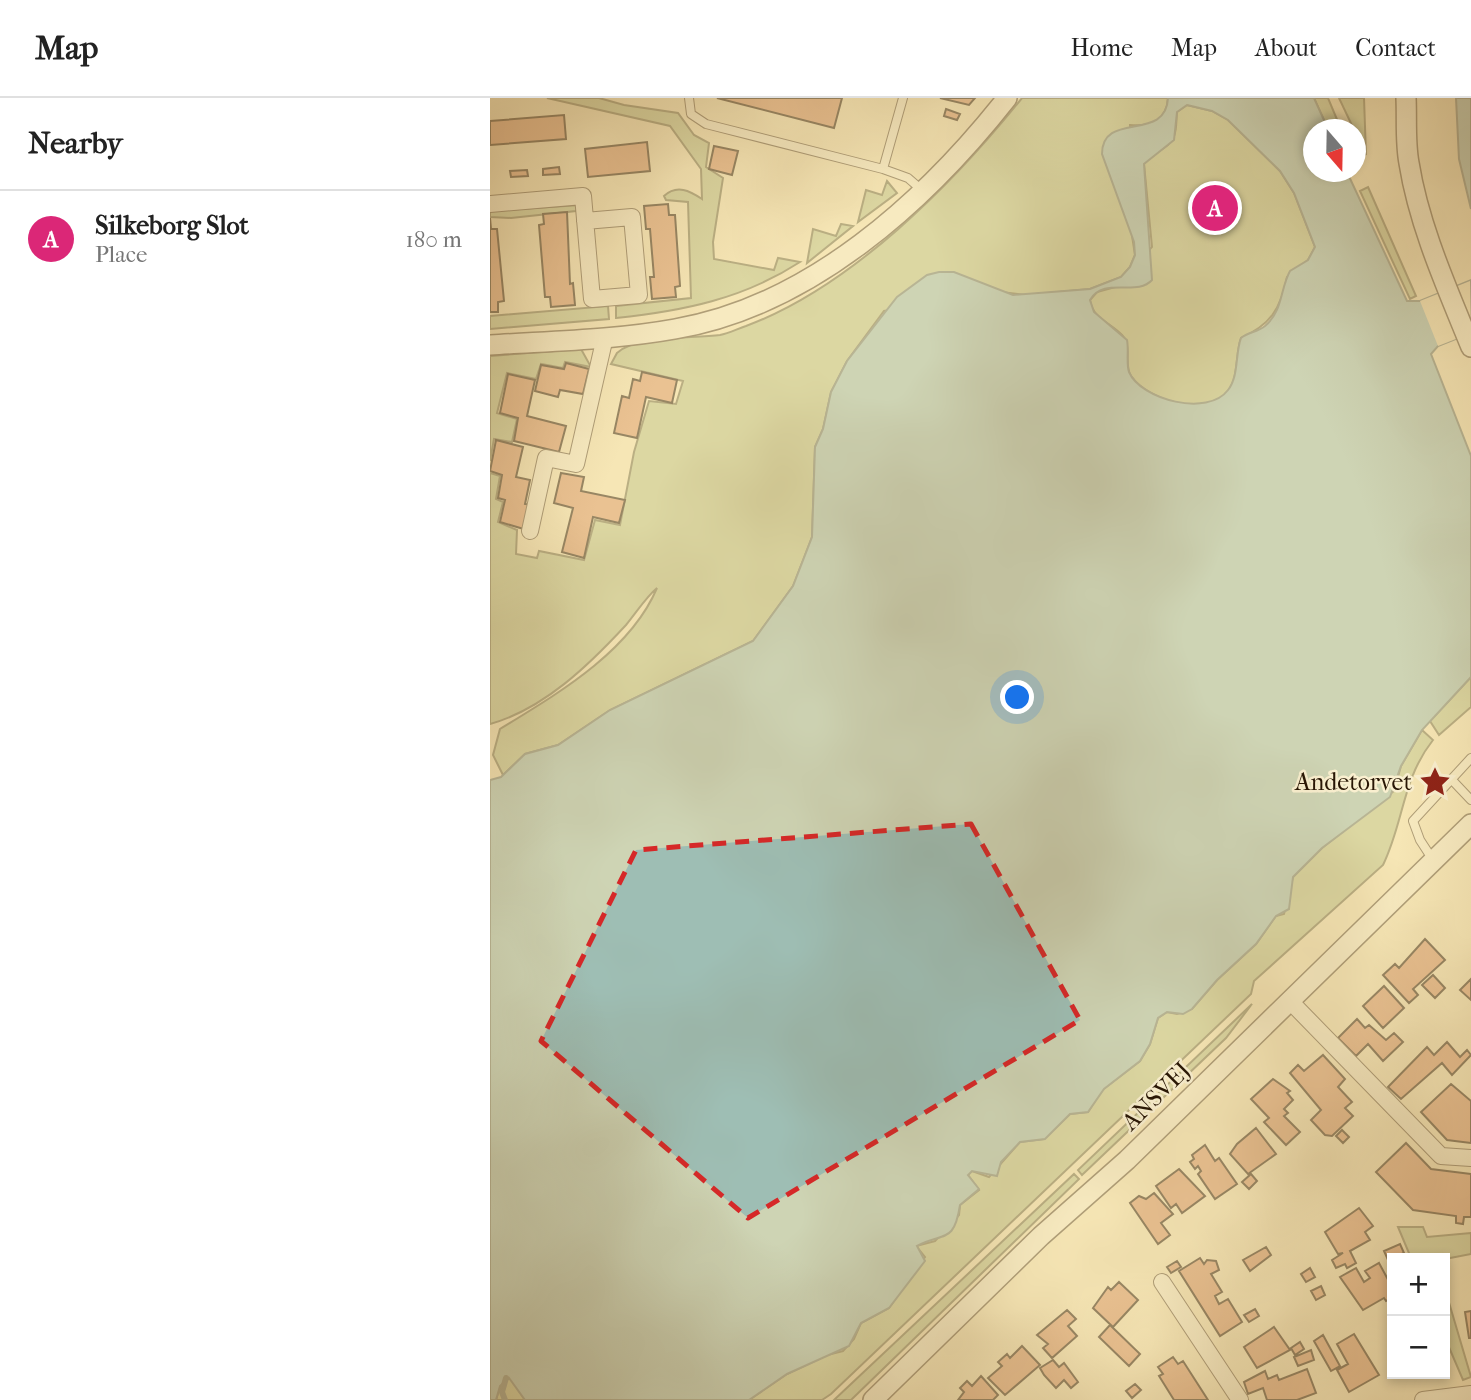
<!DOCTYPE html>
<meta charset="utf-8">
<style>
:root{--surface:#fff;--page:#f2f2f2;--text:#222;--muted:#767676;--line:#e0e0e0;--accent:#db2777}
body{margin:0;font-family:"IM FELL French Canon",serif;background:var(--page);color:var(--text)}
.controls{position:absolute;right:21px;bottom:21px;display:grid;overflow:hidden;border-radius:0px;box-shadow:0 4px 10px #0003}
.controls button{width:63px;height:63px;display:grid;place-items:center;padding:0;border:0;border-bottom:2px solid var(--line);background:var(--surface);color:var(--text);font:35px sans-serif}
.compass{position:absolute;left:813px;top:21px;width:63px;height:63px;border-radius:50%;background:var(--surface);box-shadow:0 4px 10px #0003;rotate:160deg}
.you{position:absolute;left:528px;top:600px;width:24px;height:24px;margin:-18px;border:5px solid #fff;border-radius:50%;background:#1a73e8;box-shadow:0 0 0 10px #1a73e833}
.badge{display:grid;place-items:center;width:46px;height:46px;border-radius:50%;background:var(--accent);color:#fff;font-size:23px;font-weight:700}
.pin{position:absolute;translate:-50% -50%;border:4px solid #fff;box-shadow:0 2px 7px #0006}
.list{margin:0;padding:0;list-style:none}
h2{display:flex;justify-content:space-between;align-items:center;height:91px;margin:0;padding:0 28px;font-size:30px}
h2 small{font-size:23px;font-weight:400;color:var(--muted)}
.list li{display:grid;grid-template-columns:46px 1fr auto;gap:21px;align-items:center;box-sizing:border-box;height:98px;padding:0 28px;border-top:2px solid var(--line)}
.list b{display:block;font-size:26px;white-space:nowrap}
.list p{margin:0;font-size:23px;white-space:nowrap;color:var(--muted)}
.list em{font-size:23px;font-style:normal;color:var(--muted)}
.map{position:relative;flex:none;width:981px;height:1302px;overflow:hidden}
header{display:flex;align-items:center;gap:42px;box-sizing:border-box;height:98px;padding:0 35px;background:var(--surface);border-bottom:2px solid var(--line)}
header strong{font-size:33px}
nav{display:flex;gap:38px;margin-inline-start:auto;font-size:24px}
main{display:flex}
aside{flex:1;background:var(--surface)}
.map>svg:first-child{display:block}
.green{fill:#bdc58d;stroke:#726d48;stroke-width:2}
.water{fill:#9ebeb4;stroke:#6e7a6e;stroke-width:2;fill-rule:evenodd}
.pier{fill:#f6e6b5}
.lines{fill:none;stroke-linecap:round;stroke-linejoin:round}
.stream{stroke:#6e7a6e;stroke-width:6}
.building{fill:#dc9769;stroke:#271504;stroke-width:2}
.service-casing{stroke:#5b4930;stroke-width:10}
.minor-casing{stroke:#5b4930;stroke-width:18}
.tertiary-casing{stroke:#5b4930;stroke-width:22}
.service{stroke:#f9efcf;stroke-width:8}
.minor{stroke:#f9efcf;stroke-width:16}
.tertiary{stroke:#f9efcf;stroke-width:19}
.marked{fill:none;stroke:#d62828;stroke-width:5;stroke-dasharray:14 9;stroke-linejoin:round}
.labels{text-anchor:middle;stroke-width:5;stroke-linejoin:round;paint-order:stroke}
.poi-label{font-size:24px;fill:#271504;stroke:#f9efcf;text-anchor:end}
.street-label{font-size:24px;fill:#271504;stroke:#f9efcf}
</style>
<header>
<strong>Map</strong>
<nav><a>Home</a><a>Map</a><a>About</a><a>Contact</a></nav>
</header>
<main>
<aside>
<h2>Nearby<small></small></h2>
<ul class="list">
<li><span class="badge">A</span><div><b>Silkeborg Slot</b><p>Place</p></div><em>180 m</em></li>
</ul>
</aside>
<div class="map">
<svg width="981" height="1302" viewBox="0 0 981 1302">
<rect width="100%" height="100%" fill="#f6e6b5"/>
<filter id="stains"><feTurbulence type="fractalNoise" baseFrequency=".00286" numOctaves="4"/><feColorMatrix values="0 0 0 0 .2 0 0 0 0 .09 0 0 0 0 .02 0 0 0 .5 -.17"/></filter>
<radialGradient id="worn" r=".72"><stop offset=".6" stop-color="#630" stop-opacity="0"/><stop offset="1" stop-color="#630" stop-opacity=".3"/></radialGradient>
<path class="green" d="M57,0H109L134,7L188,15L204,37L219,45L216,69L233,80L223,144L224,161L284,172L288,160L310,164C253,201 193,213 126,220V208L201,200L198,104L176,102L174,98C187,86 200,93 212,101L211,71L180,28Z
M532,0H678C677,23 660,29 640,27L641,131L645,157L640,169L631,179L600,191L535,197L511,194L394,213L357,263L341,294L333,331L325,349L322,439L303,488L263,543L120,612L68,647L35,656L13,677L3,657L10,631C67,596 140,554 167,490C156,499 146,515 136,527C99,567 54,611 0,626V375L10,378L6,401L13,404L8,424L27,432L26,456L47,460L49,453L94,462L105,422L130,427L144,354L159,303L186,306L193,283L121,266L127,255C148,236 202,241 230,237C239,235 247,231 256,228C361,189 463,86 532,0Z
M824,0H838L851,31H838Z
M849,0H874L876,57Z
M697,7L722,13L738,22L790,73L804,95L825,149L818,162L797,179C791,211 780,227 751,240C745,256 749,279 738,293C717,320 658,303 641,278C633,266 643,249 632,237C621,225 602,220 600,202L607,194L625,189L662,149L654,66C662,53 679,52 684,38C687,31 686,22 687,14Z
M397,83L407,95L368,124L376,92L392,97Z
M878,89L926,198L920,201L870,93Z
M90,107L86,113L21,120L0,119V113Z
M351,126L363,128L317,165L323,131L346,138Z
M118,208L119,221L0,231V218Z
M91,251L101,269L75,264L73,270L51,266L46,281L17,275L7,315L27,321L22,344L4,341L0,363V258Z
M981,579V609L949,637L940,623Z
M932,632L943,642C912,681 914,724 893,767L764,883L761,896L341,1296L332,1302H259L297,1276L337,1257L353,1253L364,1241L371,1225L399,1210L435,1159L426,1148L445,1143L469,1117L470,1107L489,1092L478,1077L482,1073L499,1079L530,1044L554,1041L580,1016L598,1014L612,992L650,963L660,946L668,920L677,914L687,916L702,911L727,882L766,846L786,818L794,816L803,779L832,750L904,693L911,668Z
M762,906L736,940L592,1077L588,1072Z
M584,1076L589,1081L361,1302H344Z
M908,1129H933L937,1139L981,1135V1156L955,1161L921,1160Z
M955,1191L981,1279L973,1282L955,1240Z
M19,1280L21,1281L35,1302H6L10,1288Z"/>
<path class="water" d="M678,0H824L838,31L824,32V74H857L917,203H930L981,182V235L948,248L941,256L981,358V579L932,632L911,668L900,699L832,750L803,779L799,811L786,818L766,846L727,882L702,911L693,916L677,914L668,920L660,946L650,963L614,991L598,1014L580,1016L555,1041L530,1044L511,1064L507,1078L482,1073L478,1077L489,1091L470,1107C464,1146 454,1134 427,1148L435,1163L399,1210L371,1225L359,1248L297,1276L259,1302H35L19,1280L10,1288L6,1302H0V682L11,679L35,656L68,647L120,612L263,543L303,488L322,439L325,349L333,331L341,294L357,263L407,199L437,177L449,174H464L523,197L600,191L631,179L640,169L645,157L644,144L612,56C612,12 676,45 678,0ZM697,7L722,13L738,22L790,73L804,95L825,149L818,162L800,173C790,191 793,213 775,228C768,234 758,234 751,240C745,256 749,278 738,292C718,319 651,302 639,274C636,265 639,252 637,242L604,214L600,202C614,178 647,199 662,182L654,66L684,42L687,14Z
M966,0H981V111L969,61Z"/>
<path class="pier" d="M980,183L981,235L948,248L930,203Z"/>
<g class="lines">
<path class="stream" d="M15,1302L12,1294L16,1280"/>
</g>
<path class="building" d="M227,0H352L344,30Z
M450,0H485L479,7Z
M456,11L470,16L467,22L454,18Z
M74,17L76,41L0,47V23Z
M157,44L160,73L98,79L95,51Z
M224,48L248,53L242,77L219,71Z
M69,69L70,76L53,77V71Z
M37,72L38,78L21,79L20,73Z
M178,106L179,117H185L190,188L185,189L186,199L162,201L160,179H164L160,131H156L154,108Z
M77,114L80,186L83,185L85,207L61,209L60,199H55L49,127L54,126L53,116Z
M0,120L1,131H7L14,203L8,204V214H0Z
M76,265L99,271L93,296L70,292L68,299L45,293L51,267L74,271Z
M152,274L187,282L182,305L156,299L147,340L124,335L132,298L139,300L143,281L150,283Z
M18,276L45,282L37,318L76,328L69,354L24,343L28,320L10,315Z
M6,342L33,349L26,379L40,382L35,406L42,407L37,432L10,424L15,402L8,400L12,377L0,373Z
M71,375L94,379L91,393L135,402L129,425L103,419L94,460L72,454L83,410L64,405Z
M935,841L955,862L923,891L928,897L919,905L893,877L905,866L909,870Z
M943,877L955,890L945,900L932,887Z
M981,881V902L970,892Z
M894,888L914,910L893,930L873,908Z
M867,921L875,930L879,927L896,942L904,935L913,944L893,963L878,946L866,958L848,940Z
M957,944L970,959L977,952L981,957L962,977L952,965L911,1001L898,989L937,949L944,957Z
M833,957L855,981L848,989L862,1004L855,1010L863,1018L842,1038L835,1037L821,1022L831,1012L800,975L808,967L814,973Z
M783,981L800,993L797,995L803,1002L794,1011L798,1015L794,1018L810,1034L796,1047L774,1024L779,1020L761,1001Z
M961,986L981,1003V1045L957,1042L931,1014Z
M766,1030L786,1056L758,1076L740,1056L747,1046Z
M852,1032L859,1039L853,1045L846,1038Z
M916,1045L941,1071L981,1076V1119H974L973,1126L966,1125V1118L923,1112L886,1074Z
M715,1047L725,1063L729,1060L747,1086L725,1101L708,1076L711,1073L708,1068L705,1071L700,1064L704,1061L702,1057Z
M689,1071L715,1098L692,1115L686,1106L681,1110L666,1088Z
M761,1076L767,1083L759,1091L752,1084Z
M664,1095L683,1116L671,1125L680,1137L668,1146L640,1105L649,1098L656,1101Z
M869,1110L883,1128L875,1134L880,1142L860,1153L866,1165L857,1170L855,1166L846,1170L842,1162L853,1155L848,1156L835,1134Z
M910,1146L914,1155L898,1162L894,1153Z
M776,1149L781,1157L760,1173L753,1162Z
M710,1160L714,1166L717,1162L726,1163L729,1172L721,1176L732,1194L725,1198L729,1206L738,1201L752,1224L730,1238L689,1173Z
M687,1163L691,1169L681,1175L677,1169Z
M889,1165L902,1189V1200L896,1203L894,1200L873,1212L850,1179L866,1170L874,1184L880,1180L875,1173Z
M820,1170L825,1179L816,1184L811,1176Z
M629,1184L648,1202L623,1229L603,1210L618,1189L621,1192Z
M831,1188L835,1197L826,1202L821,1193Z
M765,1211L769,1218L759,1224L754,1217Z
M577,1212L586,1221L578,1228L587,1238L562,1260L553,1250L558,1246L547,1237Z
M981,1213V1240H979L975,1214Z
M620,1227L650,1256L639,1268L609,1239Z
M784,1229L800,1252L767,1270L754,1249Z
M864,1236L889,1277L859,1294L847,1272L858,1266L847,1246Z
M833,1237L850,1268L841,1273L824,1243Z
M810,1244L814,1251L805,1257L801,1250Z
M532,1248L550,1267L515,1297L498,1280L512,1268L508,1264L517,1256L520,1260Z
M821,1252L824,1262L808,1268L804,1259Z
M683,1259L688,1266L693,1263L718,1302H684L669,1278L673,1276L668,1269Z
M563,1262L569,1269L574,1265L588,1284L581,1290L574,1282L566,1290L554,1277L550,1270Z
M817,1271L826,1295L807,1302H777L773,1290L758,1296L754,1284L775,1273L778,1281L787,1277L789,1282Z
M491,1278L508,1297L503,1302H468L474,1294L470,1290L477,1283L482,1288Z
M645,1286L651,1292L642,1300L636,1293Z"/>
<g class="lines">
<defs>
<path id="service" d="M199,0L201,16L216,26L393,71L418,80L433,93
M393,71L413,0
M962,682L981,702
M943,762L930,742L923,723L981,660"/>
<path id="minor" d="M0,106L93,98L102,201L149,197L142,119L95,123
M40,433L56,360L86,366L115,239
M799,902L951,1058L981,1060
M672,1184L750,1302
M933,1302L981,1296"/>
<path id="tertiary" d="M916,0C917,21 915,44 919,65C929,128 957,190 981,249
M0,247C61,243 124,242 185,231C320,208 435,104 517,0
M383,1302L551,1138L637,1062L981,726"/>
</defs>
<use href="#service" class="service-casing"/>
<use href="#minor" class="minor-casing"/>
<use href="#tertiary" class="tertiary-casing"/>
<use href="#service" class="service"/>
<use href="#minor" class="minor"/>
<use href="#tertiary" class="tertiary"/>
</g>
<path d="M0 0H981V1302H0ZM481,726L590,922L258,1120L51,943L146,752Z" fill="#f6e6b5" fill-opacity=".55" fill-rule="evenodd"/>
<path class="marked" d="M481,726L590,922L258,1120L51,943L146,752Z"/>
<defs>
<symbol id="sight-bare" viewBox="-9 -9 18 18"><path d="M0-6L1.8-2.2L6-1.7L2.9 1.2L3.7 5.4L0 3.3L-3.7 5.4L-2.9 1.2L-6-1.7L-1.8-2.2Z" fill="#8f2418" stroke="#f9efcf" stroke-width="2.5" paint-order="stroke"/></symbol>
</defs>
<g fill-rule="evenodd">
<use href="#sight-bare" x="923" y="662" width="44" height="44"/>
</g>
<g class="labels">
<g class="poi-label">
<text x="922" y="692">Andetorvet</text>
</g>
<g class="street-label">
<text transform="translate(666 998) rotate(-45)" y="8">ANSVEJ</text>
</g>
</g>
<rect width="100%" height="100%" filter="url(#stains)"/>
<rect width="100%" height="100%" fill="url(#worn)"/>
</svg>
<div class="controls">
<button>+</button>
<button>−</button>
</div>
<svg class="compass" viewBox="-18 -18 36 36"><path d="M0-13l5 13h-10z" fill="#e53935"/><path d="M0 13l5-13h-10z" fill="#767676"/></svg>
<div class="you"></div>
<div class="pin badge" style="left:725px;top:110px">A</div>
</div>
</main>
